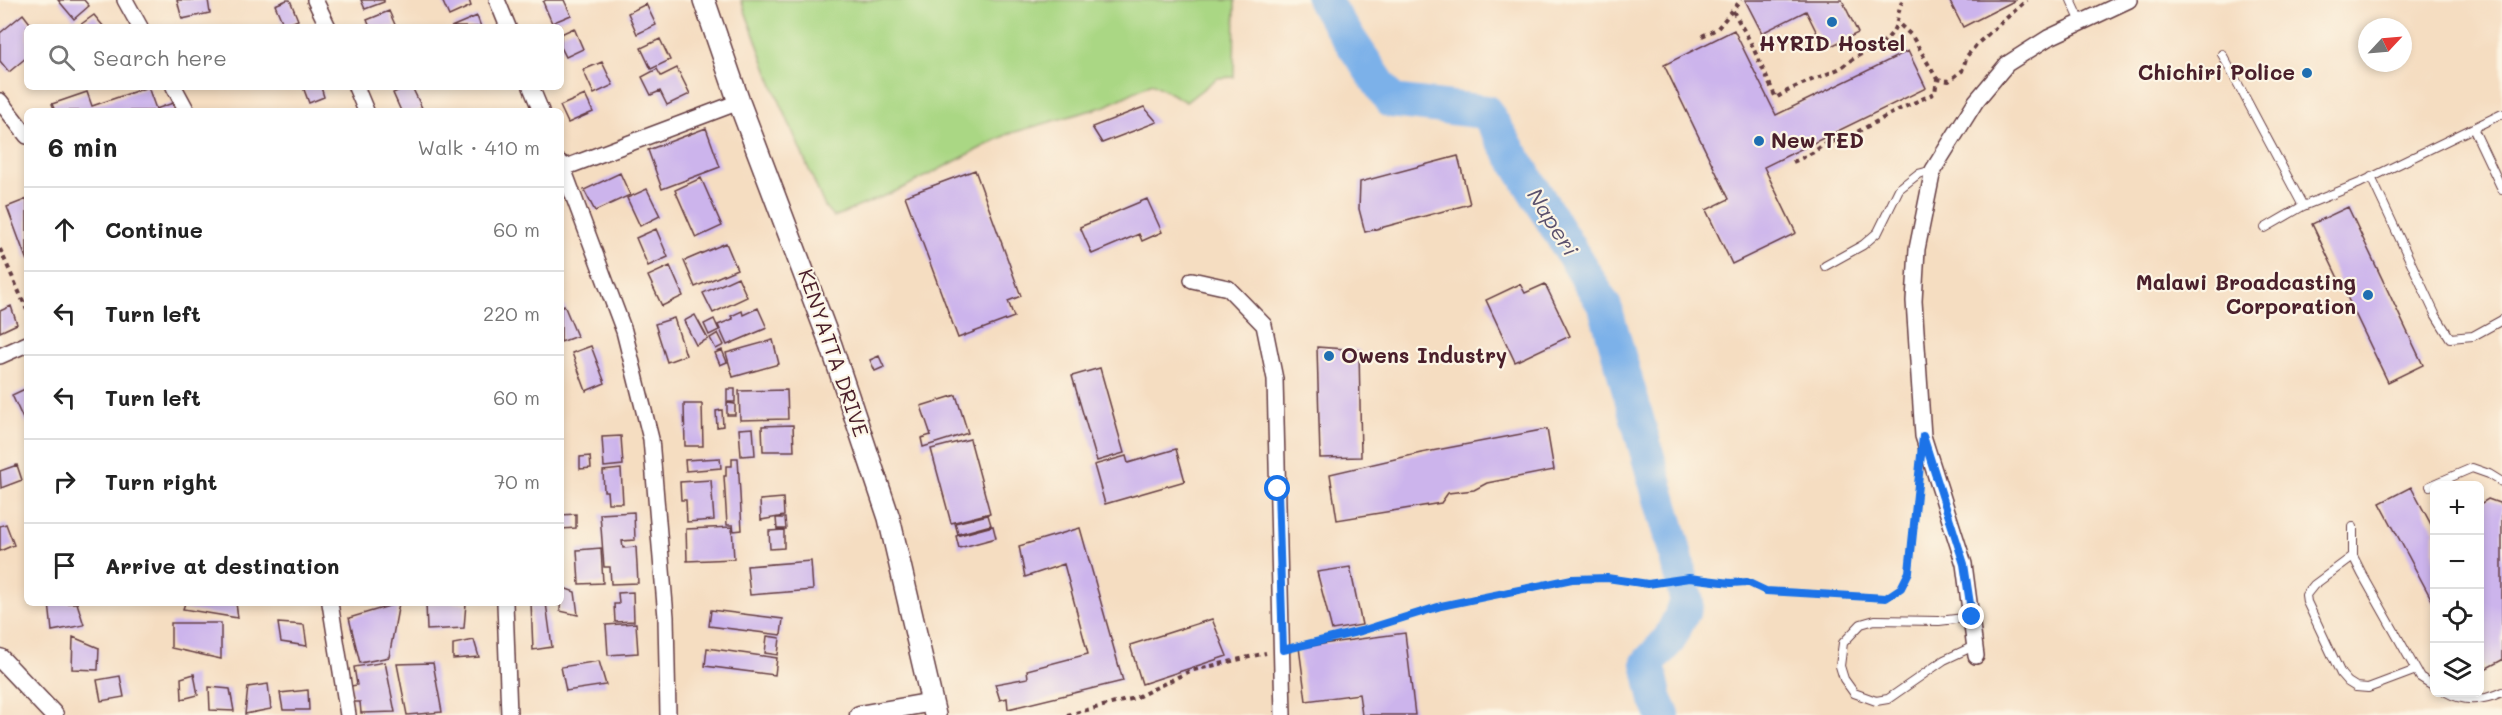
<!DOCTYPE html>
<meta charset="utf-8">
<style>
:root{--surface:#fff;--page:#f6f6f6;--text:#222;--muted:#767676;--line:#e0e0e0}
body{margin:0;font-family:Mali,sans-serif;background:var(--page);color:var(--text)}
.controls{position:absolute;right:18px;bottom:18px;display:grid;overflow:hidden;border-radius:9px;box-shadow:0 3px 9px #0003}
.controls button{width:54px;height:54px;display:grid;place-items:center;padding:0;border:0;border-bottom:2px solid var(--line);background:var(--surface);color:var(--text);font:30px sans-serif}
.compass{position:absolute;left:2358px;top:18px;width:54px;height:54px;border-radius:50%;background:var(--surface);box-shadow:0 3px 9px #0003;rotate:64deg}
.stop{position:absolute;width:18px;height:18px;margin:-14px;border:4px solid #1a73e8;border-radius:50%;background:#fff}
.stop.end{background:#1a73e8;border-color:#fff;box-shadow:0 2px 6px #0008}
.list{margin:0;padding:0;list-style:none}
h2{display:flex;justify-content:space-between;align-items:center;height:78px;margin:0;padding:0 24px;font-size:26px}
h2 small{font-size:20px;font-weight:400;color:var(--muted)}
.list li{display:grid;grid-template-columns:39px 1fr auto;gap:18px;align-items:center;box-sizing:border-box;height:84px;padding:0 24px;border-top:2px solid var(--line)}
.list b{display:block;font-size:22px;white-space:nowrap}
.list em{font-size:20px;font-style:normal;color:var(--muted)}
.icon{flex:none;width:33px;height:33px;fill:none;stroke:currentColor;stroke-width:2;stroke-linecap:round;stroke-linejoin:round}
.map{position:relative;flex:none;width:2502px;height:715px;overflow:hidden}
.search{position:absolute;background:var(--surface);box-shadow:0 3px 9px #0003;left:24px;top:24px;width:540px;height:66px;display:flex;align-items:center;gap:15px;box-sizing:border-box;padding:0 21px;border-radius:9px;color:var(--muted);font-size:22px}
.panel{position:absolute;background:var(--surface);box-shadow:0 3px 9px #0003;left:24px;top:108px;width:540px;height:498px;border-radius:9px}
.map>svg:first-child{display:block}
.green{fill:#aad784;stroke:#7a7b58;stroke-width:1.5}
.lines{fill:none;stroke-linecap:round;stroke-linejoin:round}
.river{stroke:#7bb1e9;stroke-width:34}
.building{fill:#ccb4ec}
.service-casing{stroke:#643c42;stroke-width:10}
.minor-casing{stroke:#643c42;stroke-width:18}
.tertiary-casing{stroke:#643c42;stroke-width:21}
.secondary-casing{stroke:#643c42;stroke-width:24}
.path{stroke:#643c42;stroke-width:4;stroke-dasharray:4.5 4.5;stroke-linecap:butt}
.service{stroke:#fff;stroke-width:8}
.minor{stroke:#fff;stroke-width:15}
.tertiary{stroke:#fff;stroke-width:18}
.secondary{stroke:#fff;stroke-width:21}
.route{stroke:#1a73e8;stroke-width:8}
.poi-dot{fill:#1f6fb2;stroke:#fcf5e5;stroke-width:2}
.labels{text-anchor:middle;stroke-width:4.5;stroke-linejoin:round;paint-order:stroke}
.poi-label{font-size:21px;font-weight:bold;fill:#4a1f2b;stroke:#fcf5e5;text-anchor:end}
.street-label{font-size:21px;fill:#4a1f2b;stroke:#fcf5e5}
.water-label{font-size:22px;font-style:italic;fill:#5b526e;stroke:#fcf5e5}
</style>
<div class="map">
<svg width="2502" height="715" viewBox="0 0 2502 715">
<rect width="100%" height="100%" fill="#fcf5e5"/>
<filter id="ink" filterUnits="userSpaceOnUse"><feTurbulence type="fractalNoise" baseFrequency=".0167" numOctaves="2"/><feDisplacementMap in="SourceGraphic" scale="12" xChannelSelector="R" yChannelSelector="G"/><feConvolveMatrix kernelMatrix="1 2 1 2 8 2 1 2 1" color-interpolation-filters="sRGB"/></filter>
<filter id="wash" filterUnits="userSpaceOnUse"><feTurbulence type="fractalNoise" baseFrequency=".008" numOctaves="4" result="noise"/><feDisplacementMap in="SourceGraphic" scale="24" xChannelSelector="R" yChannelSelector="G"/><feGaussianBlur stdDeviation="1.35" result="paint"/><feColorMatrix in="noise" values="0 0 0 0 0 0 0 0 0 0 0 0 0 0 0 0 0 1.4 0 .05"/><feComposite in="paint" operator="in"/></filter>
<g filter="url(#wash)">
<rect width="100%" height="100%" fill="#f5ddc1"/>
<path class="green" d="M741,0H1235L1234,77L1217,78L1186,102L1152,83L1106,106L1008,134L903,188L834,217L825,207L771,81Z"/>
<g class="lines">
<path class="river" d="M1323,0L1391,101L1486,112L1605,307L1673,544L1687,603L1669,640L1648,663L1656,700L1663,715"/>
</g>
<g id="blocks">
<path class="building" d="M58,0H84L89,6L74,19Z
M177,0H208L210,13L182,19Z
M287,0H290L298,20L284,26L275,5Z
M361,0H384V2L365,9Z
M442,0H469L471,6L449,16Z
M546,0H564L571,15L552,23L543,2Z
M1745,0H1842L1858,33L1825,49L1806,11L1762,33Z
M1949,0H2016L1963,27Z
M646,4L656,25L637,34L628,13Z
M389,11L396,27H370L367,20Z
M23,14L33,27H27V57L9,72L0,61V33Z
M94,15L104,27H82L80,25Z
M477,16L481,27H451Z
M574,28L583,49L566,57L561,47V34Z
M1734,30L1776,115L1908,51L1926,88L1764,167L1796,233L1732,264L1706,210L1729,199L1664,65Z
M660,39L670,60L651,69L641,48Z
M602,62L613,85L594,94L583,70Z
M677,68L690,94L667,105L660,91L651,95L642,77L657,69L661,76Z
M148,87L156,109L173,103L175,111H55L52,104L87,92L92,106Z
M303,87H321L324,97L309,103Z
M406,87H412L422,108L416,111H401L393,93Z
M585,95L593,112L568,123L560,106Z
M1144,107L1157,122L1102,143L1092,127Z
M706,128L720,167L662,189L648,150Z
M1458,156L1470,204L1365,232L1359,209L1360,182Z
M975,170L1021,296L1008,301L1014,317L958,338L905,196Z
M620,173L630,195L595,211L584,190Z
M701,178L722,226L696,238L675,190Z
M647,189L660,216L640,226L627,198Z
M27,199V261L7,207Z
M1147,199L1162,232L1142,241L1139,234L1092,254L1080,227Z
M2348,207L2423,365L2388,382L2312,224Z
M656,229L668,257L648,266L636,238Z
M726,243L737,269L695,287L684,261Z
M670,266L683,296L662,306L648,276Z
M738,277L747,297L713,313L703,293Z
M1520,284L1525,293L1545,284L1570,336L1515,362L1486,300Z
M564,305L577,336L561,342V307Z
M11,306L17,324L0,332V311Z
M758,308L767,328L727,345L718,325L733,319L731,316L742,311L743,315Z
M695,315L708,339L696,345L684,321Z
M674,318L686,355L667,362L655,324Z
M714,319L719,330L709,335L704,324Z
M718,333L724,345L716,349L710,338Z
M773,340L779,364L733,377L726,353Z
M591,346L605,383L586,391L572,353Z
M1317,347L1359,350L1361,457L1320,458Z
M722,350L727,362L720,365L715,353Z
M879,356L884,367L875,371L870,360Z
M1100,368L1124,453L1097,461L1072,376Z
M27,388V422L25,423L12,395Z
M727,389H735V402H727Z
M787,390L788,419L740,420L739,391Z
M956,395L968,433L923,447L921,438L931,435L921,406Z
M727,403L735,404V415H727Z
M684,404H702L703,446H685Z
M722,410L723,426L717,427L716,411Z
M793,425L794,451H763L762,426Z
M753,428L755,455L741,456L739,429Z
M1547,429L1554,470L1487,483L1474,490L1448,493L1441,503L1337,520L1330,474L1421,453Z
M621,436L623,465L604,467L602,437Z
M970,439L990,513L951,523L931,449Z
M1176,449L1185,481L1105,504L1094,465L1126,456L1128,463Z
M590,456L591,468L580,469V457Z
M720,458L721,468L686,471L685,460Z
M732,458H738L742,530L734,531L733,525H727L724,476H726V466H732Z
M17,465L22,480L1,488L0,471Z
M621,469L623,503H608L607,491H604L603,471Z
M711,480L714,520L687,522L686,500H681L680,482Z
M2411,487L2434,530V604L2380,503Z
M783,498L784,516L761,520L760,500Z
M2488,499L2502,504V660L2485,669L2480,659V504Z
M634,512L635,540L622,541L623,548L636,547L638,583L611,584L610,567H604L600,514Z
M576,514V528L561,529V515Z
M988,515L991,525L958,534L955,523Z
M776,518H785L786,529H777Z
M6,524L14,545L0,551V526Z
M993,526L996,538L959,548L956,536Z
M732,527L734,559L687,561L686,529Z
M1080,528L1123,681L1008,709L1007,698L1000,700L995,684L1028,678L1027,670L1088,654L1064,564L1025,577L1019,546Z
M784,530V548L770,549L769,531Z
M601,548L603,583L579,584L577,550Z
M811,561L813,590L750,595L747,566Z
M1350,567L1362,625L1332,630L1317,572Z
M561,587L575,592L578,615L560,611Z
M633,592L634,621L615,622L614,604H619L618,593Z
M49,603H77L84,625L52,631Z
M185,603H236L238,618L183,609Z
M399,603L389,657L360,663L349,618Z
M426,603H466L464,628L427,630Z
M531,603H546L552,647L533,650Z
M711,610L783,619L781,635L709,626Z
M1212,619L1227,656L1142,684L1130,645Z
M171,623H221V659L171,648Z
M278,623L304,625L307,646L281,642Z
M636,623L638,653L608,655L606,625Z
M1405,633L1415,715H1362L1359,694L1306,701L1299,647Z
M767,636L780,638L778,655L765,653Z
M73,637L99,648L98,670L72,669Z
M474,640L479,657L453,659V644Z
M707,648L777,658L775,675L705,666Z
M599,661L606,685L566,691L561,667Z
M385,662L395,712L361,713L360,702H354L351,686L357,685L354,667Z
M433,663L442,712L407,715L397,664Z
M194,674L198,695L182,699L181,678Z
M120,676L124,697L101,701L97,680Z
M268,684L271,709L245,714L248,687Z
M209,687L230,689L234,711L210,710Z
M308,690L309,710H283L280,693Z"/>
</g>
</g>
<g filter="url(#ink)">
<use href="#blocks" fill-opacity="0" stroke="#643c42" stroke-width="1.5"/>
<g class="lines">
<defs>
<path id="service" d="M2071,0L2081,22
M2222,54L2303,206
M2473,128L2502,189
M2371,177L2435,314L2450,338L2473,336L2502,320
M2265,228L2303,206L2360,183L2502,114
M1825,266L1863,245L1878,232L1899,189L1918,174L1933,170
M2430,486L2472,468L2489,474L2502,482
M2353,527V556L2362,574L2420,677L2434,686
M2353,556L2314,585L2306,595L2307,602L2341,674L2348,682L2356,687L2368,688L2416,670
M1972,617L1939,621L1875,620L1861,624L1843,643L1840,666L1844,679L1854,693L1876,701L1888,699L1944,660L1974,646
M2446,692C2465,703 2483,701 2502,692"/>
<path id="minor" d="M125,0L140,27
M315,0L328,27
M497,0L508,27
M174,87L187,111
M356,87L366,111
M531,87L541,111
M0,101L27,136
M561,163L624,331L651,439L666,617L668,715
M561,169L739,102
M1192,280L1228,288L1264,325L1275,379L1283,715
M0,356L27,344
M330,603L348,715
M505,603L509,715
M1976,656L1964,564L1923,436L1914,301L1917,249L1933,170L1976,101L2007,64L2048,38L2129,0"/>
<path id="tertiary" d="M0,658L54,715
M859,715L933,702"/>
<path id="secondary" d="M704,0L739,102L831,345L889,518L935,715"/>
</defs>
<use href="#service" class="service-casing"/>
<use href="#minor" class="minor-casing"/>
<use href="#tertiary" class="tertiary-casing"/>
<use href="#secondary" class="secondary-casing"/>
<path class="path" d="M1733,11L1750,41L1776,98C1797,84 1814,80 1836,70C1843,67 1849,61 1856,57C1870,49 1884,46 1893,31C1899,21 1897,10 1903,0
M1702,36L1717,29L1741,0
M1937,79L1949,81L1962,71L1967,56L1977,44L2027,0
M1793,162L1812,153L1826,143L1844,139L1900,109L1935,93L1937,79L1912,36L1897,22
M0,249L27,310
M1297,646L1361,631L1441,606L1572,579L1607,578L1648,584L1689,578L1731,583L1747,582L1766,591L1886,598L1901,588L1909,572L1919,479
M1067,715L1135,698L1190,671L1266,653"/>
<use href="#service" class="service"/>
<use href="#minor" class="minor"/>
<use href="#tertiary" class="tertiary"/>
<use href="#secondary" class="secondary"/>
</g>
</g>
<g class="lines" filter="url(#ink)">
<path class="route" d="M1278,489L1283,650L1361,631L1441,606L1572,579L1607,578L1648,584L1689,578L1731,583L1747,582L1766,591L1886,598L1901,588L1909,572L1923,436L1964,564L1972,617"/>
</g>
<g class="poi-dot">
<circle cx="1832" cy="22" r="6"/>
<circle cx="2307" cy="73" r="6"/>
<circle cx="1759" cy="141" r="6"/>
<circle cx="2368" cy="295" r="6"/>
<circle cx="1329" cy="356" r="6"/>
</g>
<g class="labels">
<g class="poi-label">
<text x="1832" y="51" text-anchor="middle">HYRID Hostel</text>
<text x="2295" y="80">Chichiri Police</text>
<text x="1771" y="148" text-anchor="start">New TED</text>
<text x="2356" y="290">Malawi Broadcasting<tspan x="2356" dy="24">Corporation</tspan></text>
<text x="1341" y="363" text-anchor="start">Owens Industry</text>
</g>
<g class="street-label">
<text transform="translate(833 353) rotate(71)" y="7">KENYATTA DRIVE</text>
</g>
<g class="water-label">
<text transform="translate(1553 222) rotate(58)" y="8">Naperi</text>
</g>
</g>
</svg>
<div class="controls">
<button>+</button>
<button>−</button>
<button><svg class="icon" aria-label="locate" viewBox="0 0 24 24"><circle cx="12" cy="12" r="6"/><path d="M12 2v4M12 18v4M2 12h4M18 12h4"/></svg></button>
<button><svg class="icon" aria-label="layers" viewBox="0 0 24 24"><path d="M12 4l9 5-9 5-9-5zM3 14l9 5 9-5"/></svg></button>
</div>
<svg class="compass" viewBox="-18 -18 36 36"><path d="M0-13l5 13h-10z" fill="#e53935"/><path d="M0 13l5-13h-10z" fill="#767676"/></svg>
<div class="stop" style="left:1278px;top:489px"></div>
<div class="stop end" style="left:1972px;top:617px"></div>
<div class="search"><svg class="icon" aria-label="search" viewBox="0 0 24 24"><circle cx="10" cy="10" r="6"/><path d="M15 15l6 6"/></svg>Search here</div>
<section class="panel">
<h2>6 min<small>Walk · 410 m</small></h2>
<ul class="list">
<li><svg class="icon" aria-label="ahead" viewBox="0 0 24 24"><path d="M12 20V5M6 11l6-6 6 6"/></svg><div><b>Continue</b></div><em>60 m</em></li>
<li><svg class="icon" aria-label="left" viewBox="0 0 24 24"><path d="M17 20v-9H6M10 6l-5 5 5 5"/></svg><div><b>Turn left</b></div><em>220 m</em></li>
<li><svg class="icon" aria-label="left" viewBox="0 0 24 24"><path d="M17 20v-9H6M10 6l-5 5 5 5"/></svg><div><b>Turn left</b></div><em>60 m</em></li>
<li><svg class="icon" aria-label="right" viewBox="0 0 24 24"><path d="M7 20v-9h11M14 6l5 5-5 5"/></svg><div><b>Turn right</b></div><em>70 m</em></li>
<li><svg class="icon" aria-label="arrive" viewBox="0 0 24 24"><path d="M6 21V4h12l-3 4 3 4H6"/></svg><div><b>Arrive at destination</b></div></li>
</ul>
</section>
</div>
